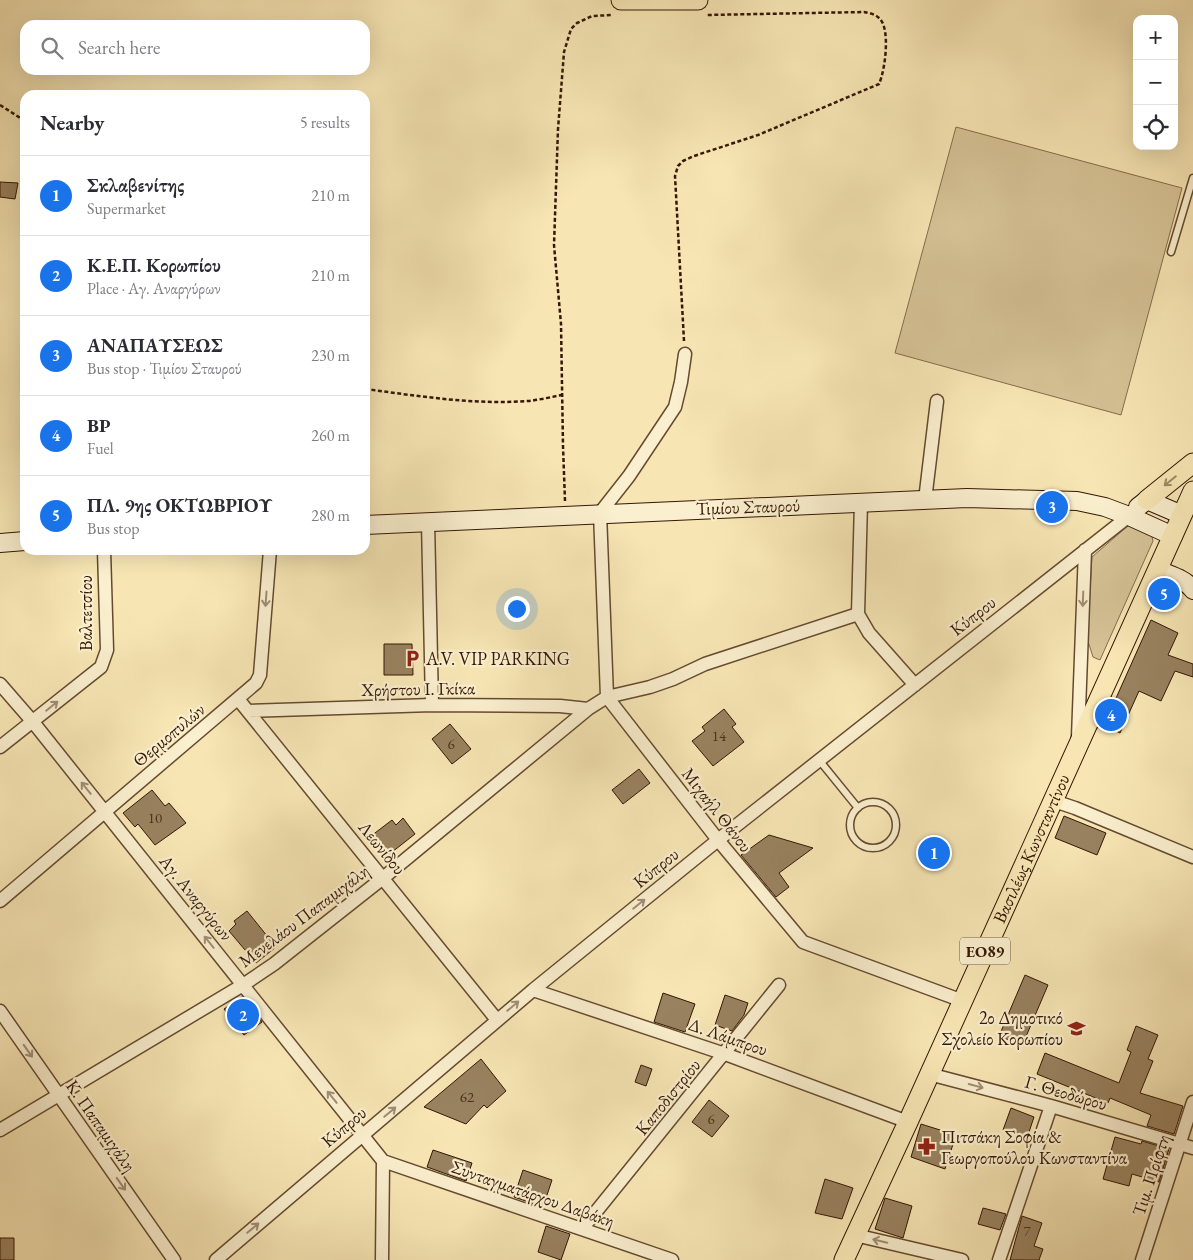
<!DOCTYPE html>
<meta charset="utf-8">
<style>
:root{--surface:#fff;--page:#f7f7f7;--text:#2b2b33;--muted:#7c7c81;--line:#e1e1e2;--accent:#1a73e8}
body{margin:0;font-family:"EB Garamond",serif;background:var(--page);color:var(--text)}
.controls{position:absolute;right:15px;top:15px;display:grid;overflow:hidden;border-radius:10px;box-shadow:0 5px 20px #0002}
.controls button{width:45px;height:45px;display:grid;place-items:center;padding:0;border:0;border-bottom:1px solid var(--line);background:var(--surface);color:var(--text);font:25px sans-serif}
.you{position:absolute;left:516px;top:608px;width:18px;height:18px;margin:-12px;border:4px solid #fff;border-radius:50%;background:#1a73e8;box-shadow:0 0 0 8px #1a73e833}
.badge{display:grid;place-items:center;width:32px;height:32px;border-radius:50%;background:var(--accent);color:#fff;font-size:16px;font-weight:700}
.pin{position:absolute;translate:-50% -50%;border:2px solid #fff;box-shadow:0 1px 5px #0006}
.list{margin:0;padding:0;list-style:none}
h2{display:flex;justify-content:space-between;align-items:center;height:65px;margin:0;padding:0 20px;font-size:21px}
h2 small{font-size:16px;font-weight:400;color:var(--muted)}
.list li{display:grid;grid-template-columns:32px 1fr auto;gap:15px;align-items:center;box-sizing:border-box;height:80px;padding:0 20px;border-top:1px solid var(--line)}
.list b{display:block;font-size:19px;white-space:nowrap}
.list p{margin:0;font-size:16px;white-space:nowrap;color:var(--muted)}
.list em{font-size:16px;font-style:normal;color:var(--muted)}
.icon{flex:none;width:28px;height:28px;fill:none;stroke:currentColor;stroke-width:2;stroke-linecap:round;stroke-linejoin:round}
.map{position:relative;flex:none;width:1193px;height:1260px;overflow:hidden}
.search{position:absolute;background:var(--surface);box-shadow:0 5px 20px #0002;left:20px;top:20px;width:350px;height:55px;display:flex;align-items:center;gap:12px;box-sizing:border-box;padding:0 18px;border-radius:15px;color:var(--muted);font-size:19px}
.panel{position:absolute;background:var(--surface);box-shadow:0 5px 20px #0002;left:20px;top:90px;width:350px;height:465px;border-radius:15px}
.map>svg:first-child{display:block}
.green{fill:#d6c396;stroke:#856c4d}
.building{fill:#998260;stroke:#341604}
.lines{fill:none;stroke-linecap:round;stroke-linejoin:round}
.lane-casing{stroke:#654a30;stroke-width:9}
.street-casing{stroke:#654a30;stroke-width:15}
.secondary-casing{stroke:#341604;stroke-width:20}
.primary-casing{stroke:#341604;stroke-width:21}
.path{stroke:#341604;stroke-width:2.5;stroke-dasharray:4 2.5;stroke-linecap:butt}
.lane{stroke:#faefce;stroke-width:6}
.street{stroke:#faefce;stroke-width:12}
.secondary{stroke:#faefce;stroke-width:18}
.primary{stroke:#f7e6b4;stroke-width:19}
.oneway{stroke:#9f8865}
.oneway2{stroke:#a18d73}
.labels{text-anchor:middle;stroke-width:4.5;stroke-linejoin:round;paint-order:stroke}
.number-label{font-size:15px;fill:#4d311b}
.shield{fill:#faefce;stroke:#6f5741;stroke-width:1}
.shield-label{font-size:16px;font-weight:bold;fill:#341604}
.street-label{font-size:18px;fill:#341604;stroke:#faefce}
.poi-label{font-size:18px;fill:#341604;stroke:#faefce;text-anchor:start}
</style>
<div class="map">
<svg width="1193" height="1260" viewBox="0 0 1193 1260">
<rect width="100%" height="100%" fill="#f7e6b4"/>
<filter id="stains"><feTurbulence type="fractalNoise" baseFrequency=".004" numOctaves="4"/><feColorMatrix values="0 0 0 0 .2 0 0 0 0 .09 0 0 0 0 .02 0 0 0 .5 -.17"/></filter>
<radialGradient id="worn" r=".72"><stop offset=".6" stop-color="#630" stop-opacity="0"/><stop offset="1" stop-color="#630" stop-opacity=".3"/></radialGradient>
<path class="green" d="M956,127L1182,188L1121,415L895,353Z
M1130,524L1151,533L1153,541L1100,660L1093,657L1087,638L1092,557Z"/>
<path class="building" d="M0,182L18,183L15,199L0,197Z
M1151,620L1178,633L1168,655L1193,664V677L1175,671L1161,701L1139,691L1120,733L1104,725Z
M384,644H412L413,675H384Z
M724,709L736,724L732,727L744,742L713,766L692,741L705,731L702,727Z
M450,724L471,749L452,764L432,739Z
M639,769L650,783L623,804L612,790Z
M152,790L165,806L169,803L186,823L155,845L138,824L135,827L123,813Z
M1064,816L1106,833L1097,855L1055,838Z
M403,818L415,834L387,856L371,836L392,820L396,825Z
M769,835L813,848L779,873L789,887L776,897L741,855Z
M247,911L276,947L256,963L229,931L236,924L234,921Z
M1025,975L1048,985L1022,1046L999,1036Z
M663,993L695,1004L685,1032L654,1022Z
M725,995L748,1003L744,1015L732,1031L715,1025Z
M242,997L262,1022L244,1035L224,1009Z
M1136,1026L1158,1035L1148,1059L1153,1061L1140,1093L1183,1106L1174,1134L1147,1126L1151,1115L1110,1098L1108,1103L1037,1074L1045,1053L1119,1083L1131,1052L1127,1050Z
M481,1059L506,1091L487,1108L484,1105L466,1124L424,1107Z
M641,1065L652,1069L646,1086L635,1082Z
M709,1100L729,1116L712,1137L692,1122Z
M1011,1108L1034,1117L1027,1138L1003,1130Z
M921,1124L956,1135L945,1169L911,1157Z
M1115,1137L1141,1144L1142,1141L1169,1149L1159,1182L1132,1174L1129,1186L1103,1179Z
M433,1150L472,1163L466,1181L427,1167Z
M523,1170L552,1180L543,1207L514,1197Z
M825,1179L853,1188L842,1219L815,1213Z
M885,1198L912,1206L903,1238L875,1229Z
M983,1208L1006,1214L1000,1230L978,1224Z
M1022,1216L1042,1223L1034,1246L1043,1249L1039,1260H1010Z
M546,1226L570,1234L561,1260L538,1252Z
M0,1238H14V1260H0Z"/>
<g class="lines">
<defs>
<path id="lane" d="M1171,252L1193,178
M1091,726L1099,723L1109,701L1105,694
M819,760L858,808
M850 825a23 23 0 1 1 46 0a23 23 0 1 1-46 0Z"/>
<path id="street" d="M925,500L937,401
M861,502L858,614L869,633L915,685
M428,522L432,705
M0,684L33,722L383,1161L382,1260
M607,697L718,840L803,942L963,1001
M607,697L600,513L629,476L675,407L681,382L685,354
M238,699L497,1020
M248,711L432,705L560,706L588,709
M1078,737L1085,550
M0,747L101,667L107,650L104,550
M1054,801L1075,808L1193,857
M0,901L256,683L260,675L270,550
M533,990L725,1054L908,1122
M0,1011L174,1260
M929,1074L1051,1106L1193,1148
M0,1130L243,985L274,964L383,878L588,709L607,697L650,687L673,679L705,664L858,614
M383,1161L672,1260
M582,1229L779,985
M855,1235L962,1260
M216,1260L533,990L718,840L1129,516
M999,1260L1051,1106
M1142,1260L1193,1102"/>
<path id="secondary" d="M1138,507L1147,500L1182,515
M365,525L967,498L1077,501L1105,507L1129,516L1173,536
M0,543L25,541
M1158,570C1169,575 1186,579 1193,590"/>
<g id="primary">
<path d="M621,0H698"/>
<path d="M1147,500L1193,463"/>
<path id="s1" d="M844,1260L908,1122L1193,491"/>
</g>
</defs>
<use href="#lane" class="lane-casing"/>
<use href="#street" class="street-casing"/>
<use href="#secondary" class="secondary-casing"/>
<use href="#primary" class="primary-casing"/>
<path class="path" d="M0,105L25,121
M684,341L675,176L678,166L683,161L694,156L758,135L879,84C885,71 891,28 879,18C875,14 869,13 864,12L706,15
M365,389C419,396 473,405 528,401C539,400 551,397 562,395
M565,501L563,446L561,324L554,245L558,129L564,52L571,29L577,23L592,16L613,15"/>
<use href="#lane" class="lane"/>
<use href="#street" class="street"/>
<use href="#secondary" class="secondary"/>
<use href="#primary" class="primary"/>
</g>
<defs><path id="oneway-shaft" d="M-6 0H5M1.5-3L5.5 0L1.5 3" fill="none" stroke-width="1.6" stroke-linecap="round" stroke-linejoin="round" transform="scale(1.25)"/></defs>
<use class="oneway" href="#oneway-shaft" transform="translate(1170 481) rotate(141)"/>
<g class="oneway2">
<use href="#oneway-shaft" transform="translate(266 599) rotate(94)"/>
<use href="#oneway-shaft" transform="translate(1083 599) rotate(92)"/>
<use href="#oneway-shaft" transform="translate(52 706) rotate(-39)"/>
<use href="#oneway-shaft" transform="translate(86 788) rotate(-129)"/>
<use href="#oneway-shaft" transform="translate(639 904) rotate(-39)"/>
<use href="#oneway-shaft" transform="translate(209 942) rotate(-129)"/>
<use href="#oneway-shaft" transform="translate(513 1006) rotate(-40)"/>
<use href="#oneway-shaft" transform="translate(28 1051) rotate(55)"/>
<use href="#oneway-shaft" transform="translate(976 1086) rotate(15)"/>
<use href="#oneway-shaft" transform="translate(332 1097) rotate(-129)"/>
<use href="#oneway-shaft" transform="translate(390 1112) rotate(-40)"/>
<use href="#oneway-shaft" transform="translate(121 1184) rotate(55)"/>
<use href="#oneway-shaft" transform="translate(253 1228) rotate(-40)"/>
<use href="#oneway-shaft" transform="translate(880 1241) rotate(-167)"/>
</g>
<defs>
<symbol id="parking-bare" viewBox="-9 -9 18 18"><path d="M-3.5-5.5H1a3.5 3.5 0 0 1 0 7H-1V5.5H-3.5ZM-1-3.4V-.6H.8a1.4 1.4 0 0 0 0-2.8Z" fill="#8f2418" stroke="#faefce" stroke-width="2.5" paint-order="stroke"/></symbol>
<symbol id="school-bare" viewBox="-9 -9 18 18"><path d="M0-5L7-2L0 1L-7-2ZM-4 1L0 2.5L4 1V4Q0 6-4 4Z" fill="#8f2418" stroke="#faefce" stroke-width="2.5" paint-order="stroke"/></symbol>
<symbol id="pharmacy-bare" viewBox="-9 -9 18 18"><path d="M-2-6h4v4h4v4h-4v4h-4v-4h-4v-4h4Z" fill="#8f2418" stroke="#faefce" stroke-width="2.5" paint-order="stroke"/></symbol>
</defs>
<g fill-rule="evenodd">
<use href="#parking-bare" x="400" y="646" width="25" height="25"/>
<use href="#school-bare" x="1064" y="1016" width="25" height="25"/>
<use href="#pharmacy-bare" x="914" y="1134" width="25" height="25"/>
</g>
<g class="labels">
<g class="number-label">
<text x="719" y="741">14</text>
<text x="451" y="749">6</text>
<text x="155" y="823">10</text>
<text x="467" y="1102">62</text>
<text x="711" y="1124">6</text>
<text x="1027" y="1236">7</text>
</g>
<rect class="shield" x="960" y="937.5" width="50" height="27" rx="4"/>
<g class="shield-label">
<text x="985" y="957">ΕΟ89</text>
</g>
<g class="street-label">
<text transform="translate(748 507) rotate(-2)" y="6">Τιμίου Σταυρού</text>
<text transform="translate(86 613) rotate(-90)" y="6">Βαλτετσίου</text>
<text transform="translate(973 616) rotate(-38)" y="6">Κύπρου</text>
<text transform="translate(418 689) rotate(-1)" y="6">Χρήστου Ι. Γκίκα</text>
<text transform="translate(169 735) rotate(-40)" y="6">Θερμοπυλών</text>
<text transform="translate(717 810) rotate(52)" y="6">Μιχαήλ Θάνου</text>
<text transform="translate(382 848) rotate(51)" y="6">Λεωνίδου</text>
<text dy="6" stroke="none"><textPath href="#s1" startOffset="452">Βασιλέως Κωνσταντίνου</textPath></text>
<text transform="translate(656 868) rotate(-39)" y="6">Κύπρου</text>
<text transform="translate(196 898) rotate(51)" y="6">Αγ. Αναργύρων</text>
<text transform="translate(304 916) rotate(-37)" y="6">Μενελάου Παπαμιχάλη</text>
<text transform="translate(728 1037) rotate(19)" y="6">Δ. Λάμπρου</text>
<text transform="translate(1066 1093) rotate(16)" y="6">Γ. Θεοδώρου</text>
<text transform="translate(668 1097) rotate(-51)" y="6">Καποδιστρίου</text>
<text transform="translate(101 1126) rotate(55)" y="6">Κ. Παπαμιχάλη</text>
<text transform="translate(344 1127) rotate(-40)" y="6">Κύπρου</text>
<text transform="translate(1151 1175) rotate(-72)" y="6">Τιμ. Πρίφτη</text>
<text transform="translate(533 1194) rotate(19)" y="6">Συνταγματάρχου Δαβάκη</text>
</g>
<g class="poi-label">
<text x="426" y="665">A.V. VIP PARKING</text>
<text x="1063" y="1024" text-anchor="end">2ο Δημοτικό<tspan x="1063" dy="21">Σχολείο Κορωπίου</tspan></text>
<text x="941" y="1143">Πιτσάκη Σοφία &amp;<tspan x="941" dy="21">Γεωργοπούλου Κωνσταντίνα</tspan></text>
</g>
</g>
<rect width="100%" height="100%" filter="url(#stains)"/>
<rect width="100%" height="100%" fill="url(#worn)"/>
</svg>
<div class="controls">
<button>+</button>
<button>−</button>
<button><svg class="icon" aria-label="locate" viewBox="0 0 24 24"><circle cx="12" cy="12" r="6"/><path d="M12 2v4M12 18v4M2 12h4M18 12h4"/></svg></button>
</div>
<div class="you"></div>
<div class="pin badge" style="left:934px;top:853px">1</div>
<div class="pin badge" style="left:243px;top:1015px">2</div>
<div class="pin badge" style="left:1052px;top:507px">3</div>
<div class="pin badge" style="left:1111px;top:715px">4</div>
<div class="pin badge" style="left:1164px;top:594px">5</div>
<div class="search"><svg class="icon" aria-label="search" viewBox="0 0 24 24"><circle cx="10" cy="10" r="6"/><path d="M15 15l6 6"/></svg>Search here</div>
<section class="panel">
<h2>Nearby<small>5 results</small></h2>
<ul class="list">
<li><span class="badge">1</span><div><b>Σκλαβενίτης</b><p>Supermarket</p></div><em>210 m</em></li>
<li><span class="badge">2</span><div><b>Κ.Ε.Π. Κορωπίου</b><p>Place · Αγ. Αναργύρων</p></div><em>210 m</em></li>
<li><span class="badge">3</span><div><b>ΑΝΑΠΑΥΣΕΩΣ</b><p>Bus stop · Τιμίου Σταυρού</p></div><em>230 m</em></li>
<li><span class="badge">4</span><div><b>BP</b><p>Fuel</p></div><em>260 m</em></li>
<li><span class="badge">5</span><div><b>ΠΛ. 9ης ΟΚΤΩΒΡΙΟΥ</b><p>Bus stop</p></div><em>280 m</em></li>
</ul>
</section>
</div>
